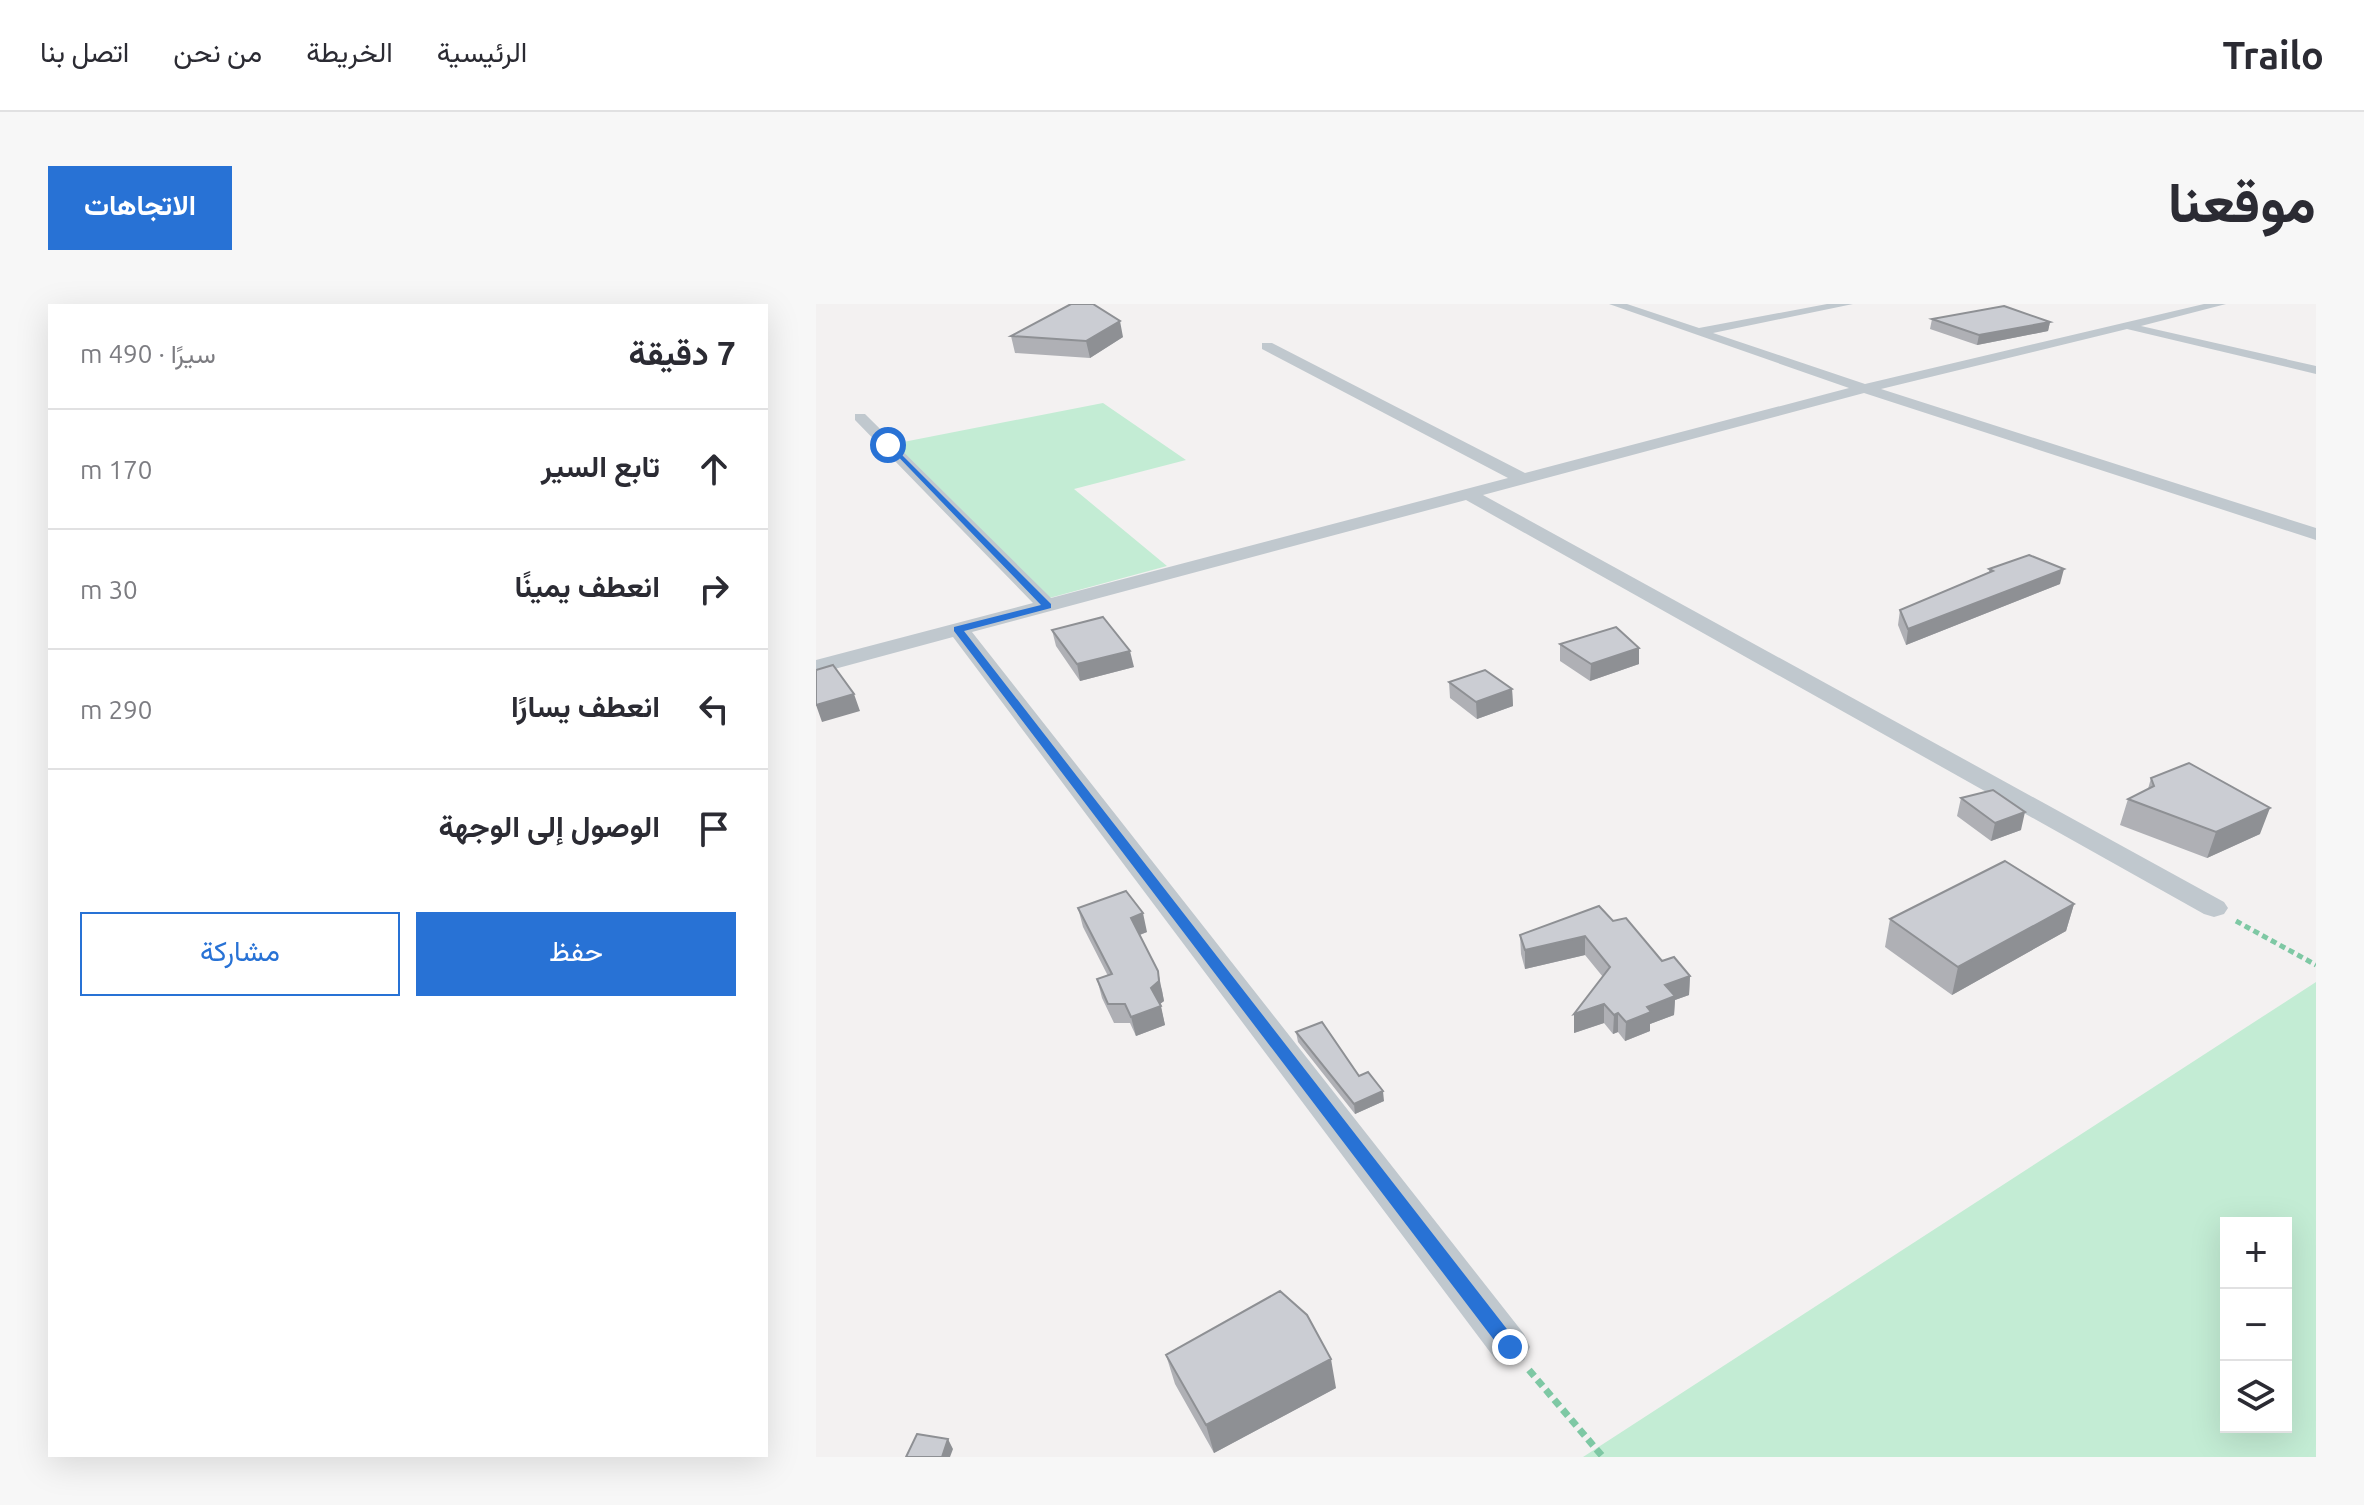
<!DOCTYPE html>
<html lang="ar">
<meta charset="utf-8">
<style>
:root{--surface:#fff;--page:#f7f7f7;--text:#2b2b33;--muted:#7c7c81;--line:#e1e1e2;--accent:#2872d5}
body{margin:0;font-family:Ubuntu,Vazirmatn,sans-serif;background:var(--page);color:var(--text);direction:rtl}
.controls{position:absolute;right:24px;bottom:24px;display:grid;overflow:hidden;border-radius:0px;box-shadow:0 8px 32px #0002}
.controls button{width:72px;height:72px;display:grid;place-items:center;padding:0;border:0;border-bottom:2px solid var(--line);background:var(--surface);color:var(--text);font:40px sans-serif}
.stop{position:absolute;width:24px;height:24px;margin:-18px;border:6px solid #2872d5;border-radius:50%;background:#fff}
.stop.end{background:#2872d5;border-color:#fff;box-shadow:0 2px 8px #0008}
.list{margin:0;padding:0;list-style:none}
h2{display:flex;justify-content:space-between;align-items:center;height:104px;margin:0;padding:0 32px;font-size:34px}
h2 small{font-size:26px;font-weight:400;color:var(--muted)}
.list li{display:grid;grid-template-columns:52px 1fr auto;gap:24px;align-items:center;box-sizing:border-box;height:120px;padding:0 32px;border-top:2px solid var(--line)}
.list b{display:block;font-size:30px;white-space:nowrap}
.list em{font-size:26px;font-style:normal;color:var(--muted)}
.actions{display:flex;gap:16px;padding:24px 32px}
.actions a{flex:1;padding:18px 0;border:2px solid var(--accent);border-radius:0px;text-align:center;font-size:28px;color:var(--accent)}
.actions .main{background:var(--accent);color:#fff}
.icon{flex:none;width:44px;height:44px;fill:none;stroke:currentColor;stroke-width:2;stroke-linecap:round;stroke-linejoin:round}
.map{position:relative;flex:none;width:1500px;height:1153px;overflow:hidden;direction:ltr;border-radius:0px}
header{display:flex;align-items:center;gap:48px;box-sizing:border-box;height:112px;padding:0 40px;background:var(--surface);border-bottom:2px solid var(--line)}
header strong{font-size:38px}
nav{display:flex;gap:44px;margin-inline-start:auto;font-size:28px}
.intro{display:flex;align-items:center;justify-content:space-between;box-sizing:border-box;height:192px;padding:0 48px}
h1{margin:0;font-size:56px}
.button{padding:20px 36px;border-radius:0px;background:var(--accent);color:#fff;font-size:28px;font-weight:700}
main{display:flex;gap:48px;padding:0 48px}
aside{flex:1;background:var(--surface);border-radius:0px;box-shadow:0 8px 32px #0002}
.map>svg:first-child{display:block}
.green{fill:#c3ecd4;fill-rule:evenodd}
.lines{fill:none;stroke-linecap:round;stroke-linejoin:round}
.path-far1{stroke:#7ec8a4;stroke-width:5;stroke-dasharray:6 4;stroke-linecap:butt}
.path{stroke:#7ec8a4;stroke-width:7;stroke-dasharray:8 5;stroke-linecap:butt}
.minor{fill:#c0c8ce;fill-rule:evenodd}
.wall{fill:#afb0b5}
.shaded-wall{fill:#8e9094}
.building{fill:#cbcdd3;stroke:#8e9094;stroke-width:2}
.route{fill:#2872d5}
</style>
<header>
<strong>Trailo</strong>
<nav><a>الرئيسية</a><a>الخريطة</a><a>من نحن</a><a>اتصل بنا</a></nav>
</header>
<div class="intro"><h1>موقعنا</h1><a class="button">الاتجاهات</a></div>
<main>
<div class="map">
<svg width="1500" height="1153" viewBox="0 0 1500 1153">
<rect width="100%" height="100%" fill="#f3f1f1"/>
<path class="green" d="M287,99L370,156L258,185L351,262L226,296L72,141Z
M1500,678V1153H767ZM1470,919V1123H1410V919Z"/>
<g class="lines">
<path class="path-far1" d="M1420,617L1500,661"/>
<path class="path" d="M713,1066L787,1153"/>
<path class="minor" d="M793,0H811L883,24L1011,0H1037L897,29L1049,80L1388,0H1410L1325,22L1500,62V70L1311,25L1065,85L1500,224V236L1048,89L667,191L1408,598L1412,604L1408,610L1398,613L1388,610L650,196L156,328L708,1030L714,1043L708,1056L694,1061L680,1056L137,333L0,370V356L217,299L39,116V110H49L235,294L692,174L446,45V39H456L709,169L1033,84Z"/>
</g>
<path class="wall" d="M1116,15L1234,18L1232,27L1161,41L1114,25Z
M195,32L307,33L274,54L199,49Z
M1173,265L1244,280L1090,341L1082,321L1084,306L1173,268Z
M236,326L318,363L264,377L240,342Z
M744,340L823,360L774,377L744,357Z
M633,378L696,385L697,402L661,415L634,394Z
M1335,474L1444,530L1391,554L1304,521L1312,495L1332,485Z
M1145,494L1205,526L1175,537L1141,512Z
M1258,600L1250,627L1136,691L1069,643L1074,615Z
M262,604L331,628L324,631L346,686L348,697L344,700L349,721L320,732L314,719H298L286,694L281,675L292,672L267,623Z
M797,617L846,657L874,672L873,691L859,696L858,711L834,720V727L809,737L802,728L797,730L788,719L758,729L787,673L769,651L709,665L705,650L704,631Z
M480,728L543,772L568,797L539,810L482,738Z
M350,1051L520,1084L398,1149L359,1080Z"/>
<path class="shaded-wall" d="M304,17L307,33L274,54L270,37Z
M1234,18L1232,27L1161,41L1163,31Z
M1248,265L1244,280L1090,341L1092,325Z
M823,344V360L774,377L775,360Z
M314,347L318,363L264,377L261,360Z
M696,385L697,402L661,415L660,398Z
M38,390L44,407L6,418L0,401Z
M1454,504L1444,530L1391,554L1400,528Z
M1209,508L1205,526L1175,537L1179,519Z
M1258,600L1250,627L1136,691L1142,663Z
M327,609L331,628L320,632L315,614Z
M769,632V651L709,665V646Z
M342,667L348,697L340,703L335,684Z
M874,672L873,691L859,696L858,711L834,720V727L809,737L810,718L831,703L849,681Z
M788,700V719L758,729V710Z
M345,702L349,721L320,732L315,713Z
M802,709V728L797,730L798,711Z
M567,787L568,797L539,810L538,800Z
M515,1055L520,1084L398,1149L390,1121Z
M132,1135L137,1145L134,1153H126Z"/>
<path class="building" d="M255,0H277L304,17L270,37L195,32Z
M1188,2L1234,18L1163,31L1116,15Z
M1213,251L1248,265L1092,325L1084,306L1177,267L1173,265Z
M287,313L314,347L261,360L236,326Z
M800,323L823,344L775,360L744,340Z
M17,361L38,390L0,401V366Z
M669,366L696,385L660,398L633,378Z
M1373,459L1454,504L1400,528L1312,495L1338,482L1335,474Z
M1177,486L1209,508L1179,519L1145,494Z
M1189,557L1258,600L1142,663L1074,615Z
M310,587L327,609L315,614L342,667L343,677L335,684L345,702L315,713L309,700H292L281,675L296,670L262,604Z
M783,602L797,617L810,614L846,657L858,653L874,672L849,681L859,692L831,703L835,708L810,718L802,709L798,711L788,700L758,710L794,663L769,632L709,646L704,631Z
M506,718L543,772L552,768L567,787L538,800L480,728Z
M464,987L491,1011L515,1055L390,1121L350,1051Z
M101,1130L132,1135L126,1153H90Z"/>
<path class="route" d="M70,140H75L235,300V304L148,327L701,1038L704,1043L701,1049L694,1052L688,1049L138,327V323L225,301Z"/>
</svg>
<div class="controls">
<button>+</button>
<button>−</button>
<button><svg class="icon" aria-label="layers" viewBox="0 0 24 24"><path d="M12 4l9 5-9 5-9-5zM3 14l9 5 9-5"/></svg></button>
</div>
<div class="stop" style="left:72px;top:141px"></div>
<div class="stop end" style="left:694px;top:1043px"></div>
</div>
<aside>
<h2>7 دقيقة<small>سيرًا · 490 m</small></h2>
<ul class="list">
<li><svg class="icon" aria-label="ahead" viewBox="0 0 24 24"><path d="M12 20V5M6 11l6-6 6 6"/></svg><div><b>تابع السير</b></div><em>170 m</em></li>
<li><svg class="icon" aria-label="right" viewBox="0 0 24 24"><path d="M7 20v-9h11M14 6l5 5-5 5"/></svg><div><b>انعطف يمينًا</b></div><em>30 m</em></li>
<li><svg class="icon" aria-label="left" viewBox="0 0 24 24"><path d="M17 20v-9H6M10 6l-5 5 5 5"/></svg><div><b>انعطف يسارًا</b></div><em>290 m</em></li>
<li><svg class="icon" aria-label="arrive" viewBox="0 0 24 24"><path d="M6 21V4h12l-3 4 3 4H6"/></svg><div><b>الوصول إلى الوجهة</b></div></li>
</ul>
<div class="actions"><a class="main">حفظ</a><a>مشاركة</a></div>
</aside>
</main>
